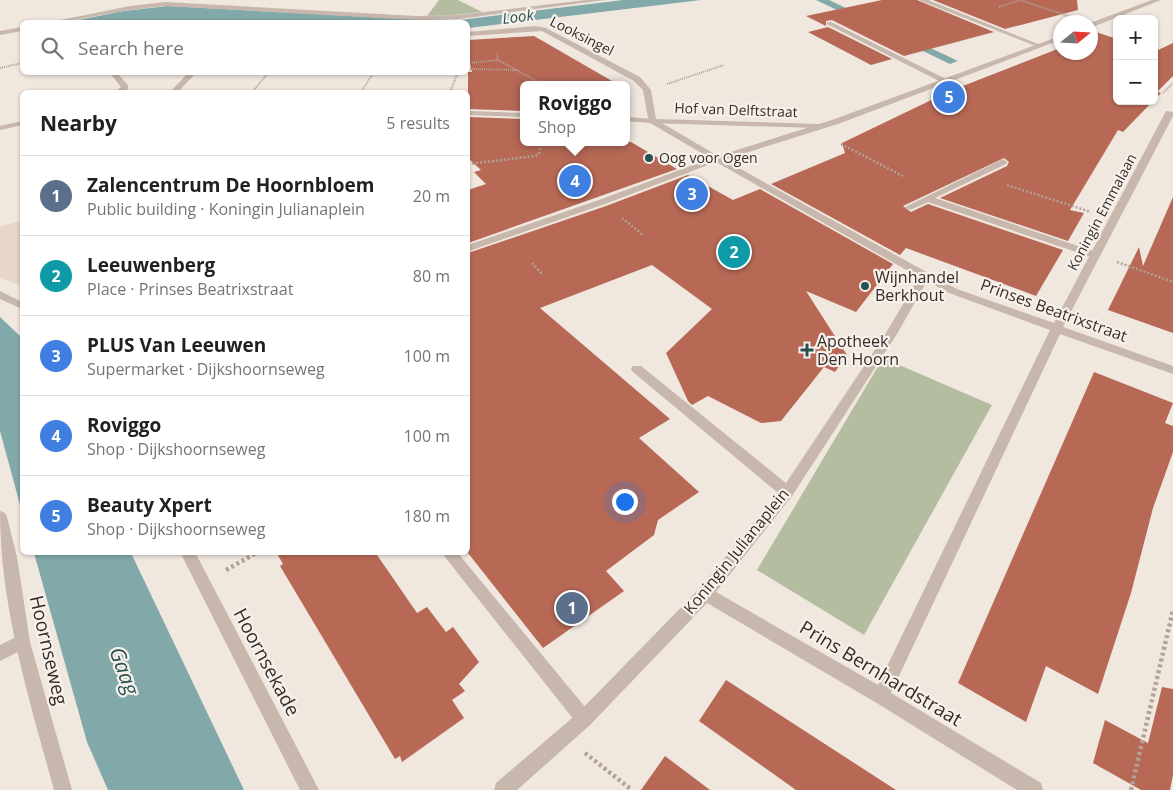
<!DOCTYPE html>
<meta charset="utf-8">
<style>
:root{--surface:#fff;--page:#f2f2f2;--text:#202124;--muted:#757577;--line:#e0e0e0;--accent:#0b8043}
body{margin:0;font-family:"Open Sans",sans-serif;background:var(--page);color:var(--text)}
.controls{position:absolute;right:15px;top:15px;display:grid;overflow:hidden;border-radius:8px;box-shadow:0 1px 4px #0004}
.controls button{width:45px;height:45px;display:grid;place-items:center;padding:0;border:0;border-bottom:1px solid var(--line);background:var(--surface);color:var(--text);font:25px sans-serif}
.compass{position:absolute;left:1053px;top:15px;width:45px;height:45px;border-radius:50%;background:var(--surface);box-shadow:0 1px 4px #0004;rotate:72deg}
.you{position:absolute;left:624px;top:501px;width:18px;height:18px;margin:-12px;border:4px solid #fff;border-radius:50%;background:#1a73e8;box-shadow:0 0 0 8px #1a73e833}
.badge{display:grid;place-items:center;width:32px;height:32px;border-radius:50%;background:var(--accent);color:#fff;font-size:16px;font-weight:700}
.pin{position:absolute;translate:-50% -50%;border:2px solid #fff;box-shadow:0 1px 5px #0006}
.popup{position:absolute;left:520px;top:81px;width:110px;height:65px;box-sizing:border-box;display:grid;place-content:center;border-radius:8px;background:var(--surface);filter:drop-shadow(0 1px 4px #0005);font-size:16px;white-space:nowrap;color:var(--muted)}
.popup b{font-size:19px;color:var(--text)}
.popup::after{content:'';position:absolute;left:50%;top:100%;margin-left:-10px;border:10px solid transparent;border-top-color:var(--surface)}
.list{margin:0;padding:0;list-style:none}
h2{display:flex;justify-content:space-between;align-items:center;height:65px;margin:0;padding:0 20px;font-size:21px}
h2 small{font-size:16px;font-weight:400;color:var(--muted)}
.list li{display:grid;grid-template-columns:32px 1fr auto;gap:15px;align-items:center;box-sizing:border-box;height:80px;padding:0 20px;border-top:1px solid var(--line)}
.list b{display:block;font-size:19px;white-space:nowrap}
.list p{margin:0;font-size:16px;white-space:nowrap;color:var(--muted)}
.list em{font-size:16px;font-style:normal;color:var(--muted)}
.icon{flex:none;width:28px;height:28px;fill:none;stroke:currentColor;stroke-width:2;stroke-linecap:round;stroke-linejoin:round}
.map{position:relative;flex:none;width:1173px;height:790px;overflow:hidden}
.search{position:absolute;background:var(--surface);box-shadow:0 1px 4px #0004;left:20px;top:20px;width:450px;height:55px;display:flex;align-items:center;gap:12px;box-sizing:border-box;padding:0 18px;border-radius:8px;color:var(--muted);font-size:19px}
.panel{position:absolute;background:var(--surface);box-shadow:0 1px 4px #0004;left:20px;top:90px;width:450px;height:465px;border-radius:8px}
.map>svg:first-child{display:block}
.green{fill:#b5bda1}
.plaza{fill:#e6d7c8}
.water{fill:#82a9a9}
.building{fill:#b76956}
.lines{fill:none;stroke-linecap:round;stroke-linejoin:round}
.path-far2{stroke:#b2a197;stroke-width:2;stroke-dasharray:1 1;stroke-linecap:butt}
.path-far1{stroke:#b2a197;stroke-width:2.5;stroke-dasharray:2 2;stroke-linecap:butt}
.path{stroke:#b2a197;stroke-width:4.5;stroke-dasharray:3 3;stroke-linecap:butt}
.service{fill:#c7b7ac;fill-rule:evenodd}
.pedestrian{fill:#c7b7ac;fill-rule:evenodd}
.minor{fill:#c7b7ac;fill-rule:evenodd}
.tertiary{fill:#c7b7ac;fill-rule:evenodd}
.poi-dot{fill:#255152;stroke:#f8f1eb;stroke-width:2}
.labels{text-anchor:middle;stroke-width:4.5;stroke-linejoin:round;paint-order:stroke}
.far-street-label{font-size:14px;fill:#362d2a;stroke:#f8f1eb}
.far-poi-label{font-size:14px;fill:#362d2a;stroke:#f8f1eb;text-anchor:start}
.far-water-label{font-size:15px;font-style:italic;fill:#255152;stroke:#f8f1eb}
.poi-label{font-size:16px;fill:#362d2a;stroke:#f8f1eb;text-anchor:start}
.street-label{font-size:16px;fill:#362d2a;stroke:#f8f1eb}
.near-street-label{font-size:19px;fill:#362d2a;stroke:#f8f1eb}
.near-water-label{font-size:21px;font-style:italic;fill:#255152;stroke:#f8f1eb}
</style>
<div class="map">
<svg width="1173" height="790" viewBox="0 0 1173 790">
<rect width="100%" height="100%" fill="#f0e7df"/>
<path class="green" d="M439,0H458L482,12L456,15L427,16Z
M883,358L992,405L864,635L757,570Z"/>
<path class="plaza" d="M22,220V286H21L0,278V227Z"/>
<path class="water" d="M623,0H701L468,28V22H235L154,20L128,22H68L124,11L167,6L407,19L460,20Z
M816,0H829L958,61L950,64Z
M0,317L22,338V512L0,431Z
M34,553H131L244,790H108L87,742Z"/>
<path class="building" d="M882,0H917L994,32L904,56L832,20L826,21V26L892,59L871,65L808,32L828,27L806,16Z
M933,0H1077L1078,10L1005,29Z
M1090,30L1117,39V101H1153L1123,132L1118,130L1070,210L1084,213L1068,241L940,198L1007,166L1009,162L1004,158L903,206L911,212L928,204L1063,250L1036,296L906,248L900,255L771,184L845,153L842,143L950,91L1060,48V52H1090Z
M534,36L619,85H524V111L468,109V72H472L468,55V40Z
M1173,43V76L1157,92L1161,93L1154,100V52Z
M468,117L524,119V142H631L677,169L468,243V190L486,184L474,172L481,170L468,158Z
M688,175L733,200L760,189L893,264L856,312L806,291L847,355L835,372L824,367L781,421L761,423L708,396L692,405L688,401L666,353L712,309L652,265L540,308L670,419L639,438L699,492L658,520L654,535L606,571L624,591L543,648L468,553V253L606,206Z
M1173,197V333L1108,310L1139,247L1143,266Z
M1094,372L1173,403L1165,423L1173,426V452L1153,508L1131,593L1098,694L1046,666L1026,722L958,683Z
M276,552H375L417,613L427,607L446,632L453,627L479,662L459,684L465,691L452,700L464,718L402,762L400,756L395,759L280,566L283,564Z
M726,680L896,790H796L699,721Z
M1162,687L1173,689V775L1170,790H1141L1093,763L1105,720L1148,743Z
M665,756L710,790H641Z"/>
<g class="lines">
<path class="path-far2" d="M1020,0L1074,18
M999,7L1020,0
M497,54L498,60L544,85
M468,63L498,60
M0,68L22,63
M468,69L517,70
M667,84L724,65
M252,92L269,72
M361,92L374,72
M450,92L458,72
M1163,93L1173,83"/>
<path class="path-far1" d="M841,144L903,176
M468,164L535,156L539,154L542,142
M1007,185L1091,212
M622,218L643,235
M1117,262L1173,282
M532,263L543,275"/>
<path class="path" d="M226,570L258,552
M585,753L632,790
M1131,790L1173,610"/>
<path class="service" d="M827,22H831L950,81L943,83L827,24Z
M109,72H116L128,85V89L123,92H115L121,87Z
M1003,159L1007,162L1006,164L935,198L1099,253V257H1091L928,202L910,210L905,207Z
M441,552H457L590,713L593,719L590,725L584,728L578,725Z"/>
<path class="pedestrian" d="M22,634L28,637L30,642L28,647L0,661V645Z"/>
<path class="minor" d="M586,0H605L459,19L417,20L165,6L130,10L62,22H51L130,6L165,2L417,16L459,15Z
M919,0H928L1043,46L1038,47Z
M535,26L546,28L640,77L651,90L656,119L819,124L823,126L819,128L649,123L643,90L634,81L542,31L468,36V32Z
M22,27V31L0,35V31Z
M189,72H197L178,92H170Z
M1166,111L1173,112V116L1063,327L1173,366V374L1060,334L891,693L1041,783L1043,790H1017L875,702L707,603L590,725L517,790H494L496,783L578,713L700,588L778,493L633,372L631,369L633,366H641L786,483L886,333L919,277L716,162L605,204L472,250L468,251V245L599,200L717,156L957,289L1054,323ZM927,281L949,293L1050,330L878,685L716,592L792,496L897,334Z
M0,291L22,302V309L0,299Z
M180,552H195L319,790H300Z"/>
<path class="tertiary" d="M1152,0H1161L1090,28V23Z
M1060,36V40L838,124L717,162L650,123L626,121V117L655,119L718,156L832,120Z
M468,111L524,113V117L468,115Z
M22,121V125L0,130V126Z
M0,511L5,513L7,517L17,557L30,642L72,790H54C29,698 0,607 0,511Z"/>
</g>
<g class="poi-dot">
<circle cx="649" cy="158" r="5"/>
<circle cx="865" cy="286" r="5"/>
<path d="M804.5 342.5h5v5h5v5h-5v5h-5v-5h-5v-5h5z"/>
</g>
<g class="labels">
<g class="far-street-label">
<text transform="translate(582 36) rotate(27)" y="5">Looksingel</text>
<text transform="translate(736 110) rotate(2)" y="5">Hof van Delftstraat</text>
<text transform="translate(1102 212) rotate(-62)" y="5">Koningin Emmalaan</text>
</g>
<g class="far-poi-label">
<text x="659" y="163">Oog voor Ogen</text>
</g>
<g class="far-water-label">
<text transform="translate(518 17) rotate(-7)" y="5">Look</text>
</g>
<g class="poi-label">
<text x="875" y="283">Wijnhandel<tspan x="875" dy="18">Berkhout</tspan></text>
<text x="817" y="347">Apotheek<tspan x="817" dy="18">Den Hoorn</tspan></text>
</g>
<g class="street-label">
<text transform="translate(1054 310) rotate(20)" y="6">Prinses Beatrixstraat</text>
<text transform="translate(736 551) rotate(-51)" y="6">Koningin Julianaplein</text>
</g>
<g class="near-street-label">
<text transform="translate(49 650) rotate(77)" y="7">Hoornseweg</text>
<text transform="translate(267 662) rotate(62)" y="7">Hoornsekade</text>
<text transform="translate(881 673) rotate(31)" y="7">Prins Bernhardstraat</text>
</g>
<g class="near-water-label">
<text transform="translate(124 671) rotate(70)" y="7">Gaag</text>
</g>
</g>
</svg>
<div class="controls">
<button>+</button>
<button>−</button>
</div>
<svg class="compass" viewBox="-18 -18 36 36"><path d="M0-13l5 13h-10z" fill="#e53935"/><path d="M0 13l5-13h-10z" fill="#757577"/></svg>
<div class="you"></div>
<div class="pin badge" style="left:572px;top:608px;background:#5c6f8a">1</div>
<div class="pin badge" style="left:734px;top:252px;background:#0f9aa8">2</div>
<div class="pin badge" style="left:692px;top:194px;background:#3f7fe0">3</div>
<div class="pin badge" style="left:575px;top:181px;background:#3f7fe0">4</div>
<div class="popup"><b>Roviggo</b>Shop</div>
<div class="pin badge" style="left:949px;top:97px;background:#3f7fe0">5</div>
<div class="search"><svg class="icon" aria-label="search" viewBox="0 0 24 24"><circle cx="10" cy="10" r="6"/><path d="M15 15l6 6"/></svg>Search here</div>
<section class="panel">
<h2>Nearby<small>5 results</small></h2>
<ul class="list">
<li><span class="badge" style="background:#5c6f8a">1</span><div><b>Zalencentrum De Hoornbloem</b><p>Public building · Koningin Julianaplein</p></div><em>20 m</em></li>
<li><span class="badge" style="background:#0f9aa8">2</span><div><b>Leeuwenberg</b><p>Place · Prinses Beatrixstraat</p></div><em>80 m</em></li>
<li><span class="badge" style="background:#3f7fe0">3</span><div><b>PLUS Van Leeuwen</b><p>Supermarket · Dijkshoornseweg</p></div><em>100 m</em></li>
<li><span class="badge" style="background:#3f7fe0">4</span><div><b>Roviggo</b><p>Shop · Dijkshoornseweg</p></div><em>100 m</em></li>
<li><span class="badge" style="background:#3f7fe0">5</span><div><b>Beauty Xpert</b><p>Shop · Dijkshoornseweg</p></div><em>180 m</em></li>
</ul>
</section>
</div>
